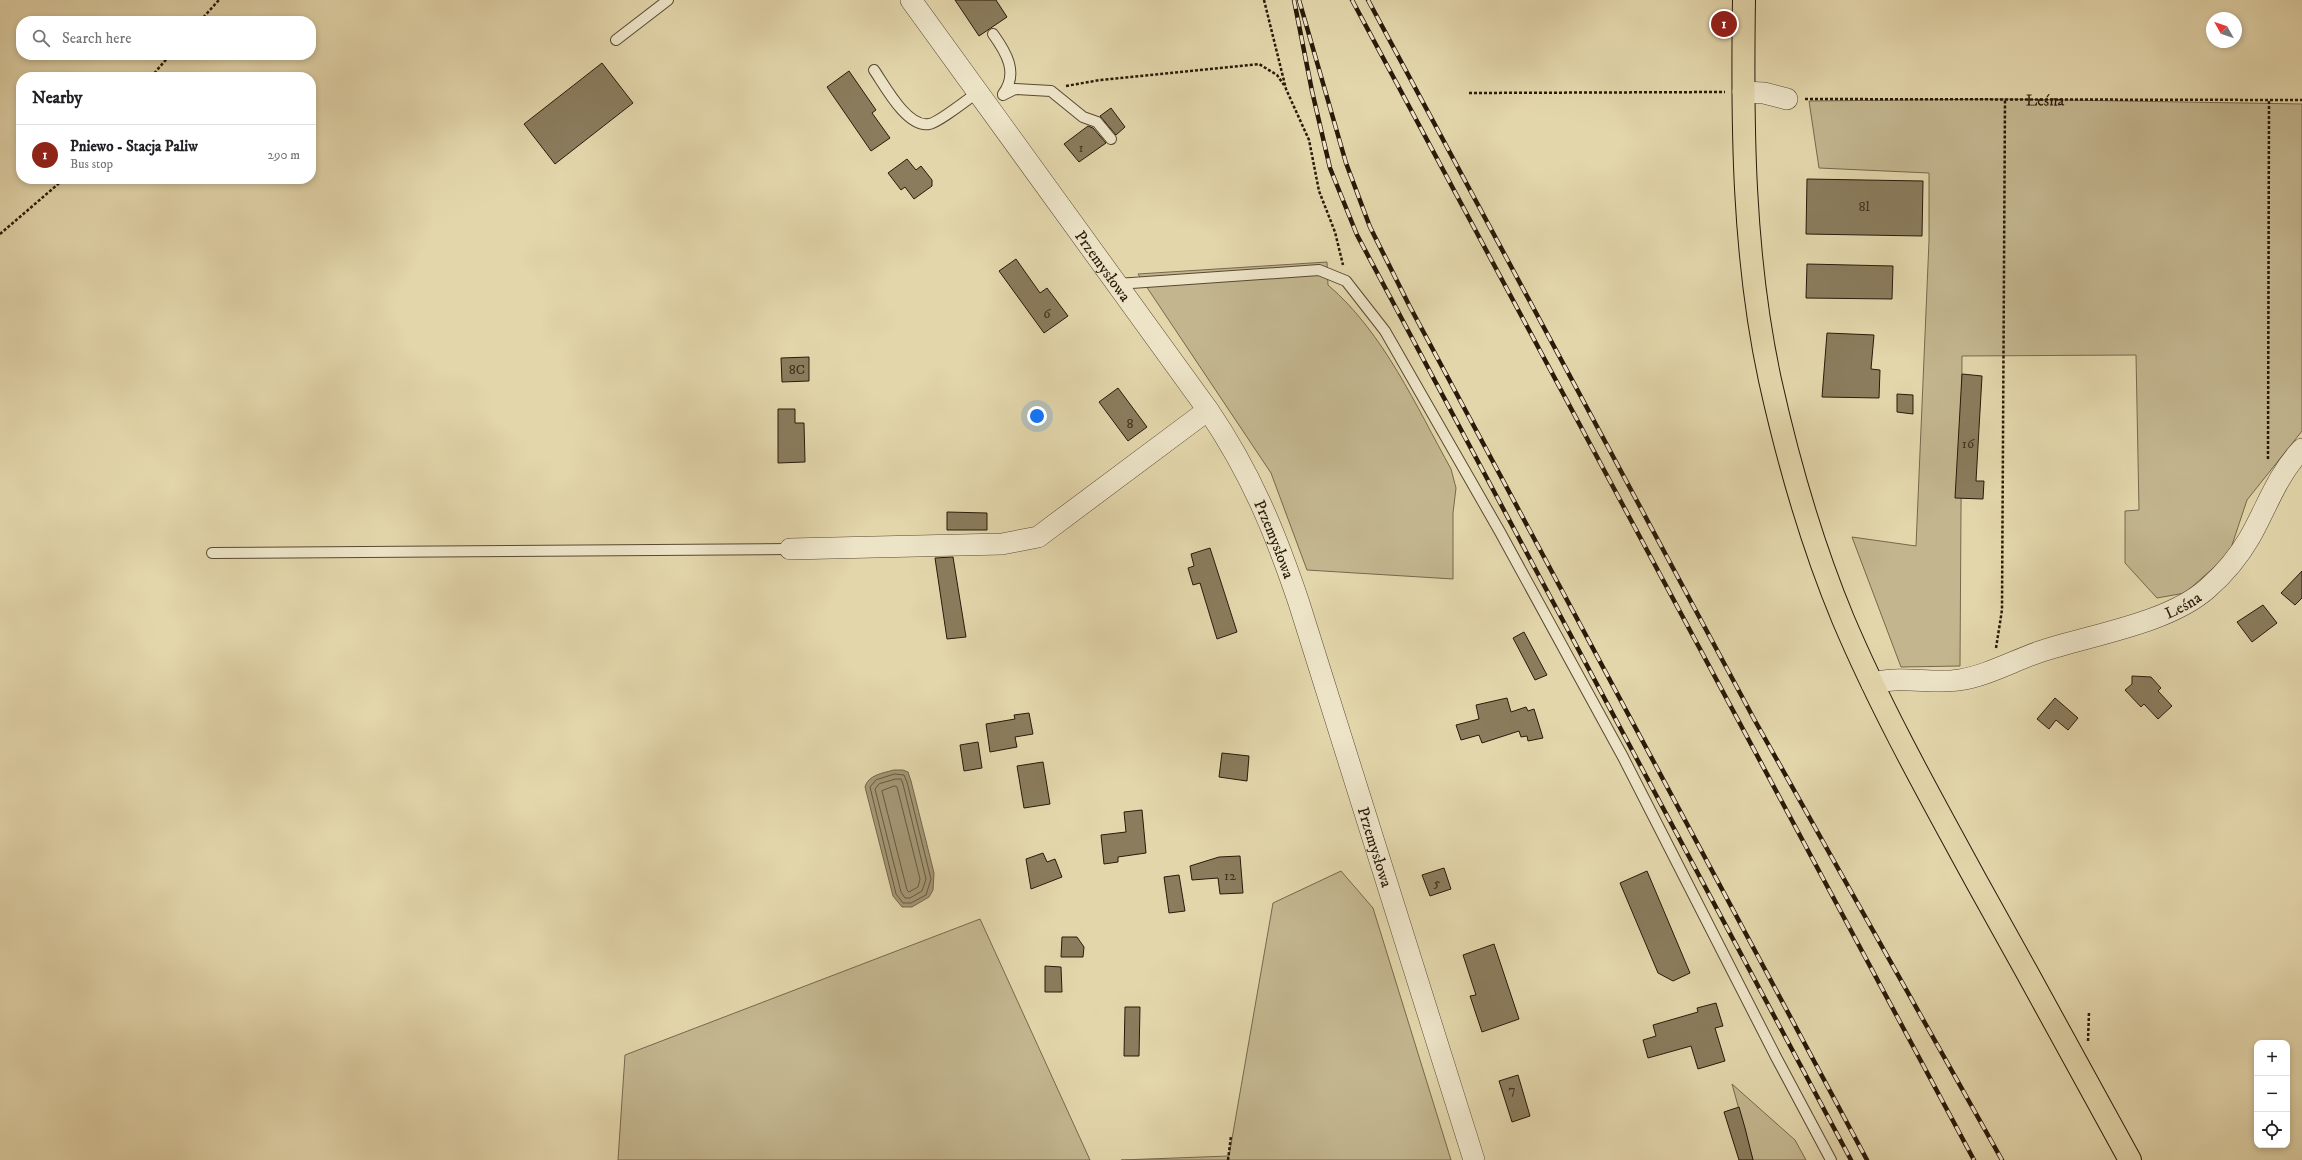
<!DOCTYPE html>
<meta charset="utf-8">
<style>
:root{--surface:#fff;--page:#f6f6f6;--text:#202124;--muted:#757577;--line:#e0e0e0;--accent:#8f2418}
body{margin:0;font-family:"IM FELL DW Pica",serif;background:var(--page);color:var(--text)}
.controls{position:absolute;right:12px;bottom:12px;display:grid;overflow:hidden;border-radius:8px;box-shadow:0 2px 6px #0003}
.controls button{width:36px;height:36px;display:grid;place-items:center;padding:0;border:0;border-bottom:1px solid var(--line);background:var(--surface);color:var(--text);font:20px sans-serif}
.compass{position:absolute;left:2206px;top:12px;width:36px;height:36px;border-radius:50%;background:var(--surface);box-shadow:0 2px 6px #0003;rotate:310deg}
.you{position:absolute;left:1037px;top:416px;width:14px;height:14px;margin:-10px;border:3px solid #fff;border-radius:50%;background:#1a73e8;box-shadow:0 0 0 6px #1a73e833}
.badge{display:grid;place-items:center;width:26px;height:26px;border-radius:50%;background:var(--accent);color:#fff;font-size:13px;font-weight:700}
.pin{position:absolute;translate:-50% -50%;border:2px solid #fff;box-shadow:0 1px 4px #0006}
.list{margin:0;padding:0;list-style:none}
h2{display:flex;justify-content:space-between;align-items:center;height:52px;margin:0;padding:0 16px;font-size:17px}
h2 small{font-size:13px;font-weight:400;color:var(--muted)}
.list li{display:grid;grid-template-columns:26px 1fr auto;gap:12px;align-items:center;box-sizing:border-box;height:60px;padding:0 16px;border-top:1px solid var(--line)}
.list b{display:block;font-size:15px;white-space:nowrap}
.list p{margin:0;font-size:13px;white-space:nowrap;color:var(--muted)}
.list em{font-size:13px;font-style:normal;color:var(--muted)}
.icon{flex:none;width:22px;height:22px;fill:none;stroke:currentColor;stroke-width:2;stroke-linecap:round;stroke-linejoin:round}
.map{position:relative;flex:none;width:2302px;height:1160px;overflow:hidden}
.search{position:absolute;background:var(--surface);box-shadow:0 2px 6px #0003;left:16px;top:16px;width:300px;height:44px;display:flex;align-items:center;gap:10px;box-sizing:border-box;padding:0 14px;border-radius:16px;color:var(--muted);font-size:15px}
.panel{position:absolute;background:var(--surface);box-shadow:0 2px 6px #0003;left:16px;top:72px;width:300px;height:112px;border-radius:16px}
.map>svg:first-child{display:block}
.green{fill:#c3b68f;stroke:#76684c}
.water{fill:#a49674;stroke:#736449}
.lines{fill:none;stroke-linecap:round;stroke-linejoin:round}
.shore{stroke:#66583e;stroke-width:1}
.building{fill:#8a7c5d;stroke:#291a09}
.service-casing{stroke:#584932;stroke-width:12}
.minor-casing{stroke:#584932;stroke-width:22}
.primary-casing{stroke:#291a09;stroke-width:24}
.path{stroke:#291a09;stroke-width:2.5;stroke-dasharray:3 2;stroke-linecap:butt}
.service{stroke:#ede4c8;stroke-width:10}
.minor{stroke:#ede4c8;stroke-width:21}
.primary{stroke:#e3d6ab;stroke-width:22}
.rail-casing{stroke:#291a09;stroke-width:4.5}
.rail{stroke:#ede4c8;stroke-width:3;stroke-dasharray:9;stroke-linecap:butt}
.labels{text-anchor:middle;stroke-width:3;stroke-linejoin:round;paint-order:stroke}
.number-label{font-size:14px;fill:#41321e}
.street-label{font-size:16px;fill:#291a09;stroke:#ede4c8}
</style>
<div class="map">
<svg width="2302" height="1160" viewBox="0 0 2302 1160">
<rect width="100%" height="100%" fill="#e3d6ab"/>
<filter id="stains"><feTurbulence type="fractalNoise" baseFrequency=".005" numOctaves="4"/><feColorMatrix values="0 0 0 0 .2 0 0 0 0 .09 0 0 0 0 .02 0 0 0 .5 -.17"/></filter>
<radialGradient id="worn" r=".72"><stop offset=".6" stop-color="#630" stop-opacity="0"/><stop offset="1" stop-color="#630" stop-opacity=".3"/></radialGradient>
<path class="green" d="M2005,99L2302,104V431L2247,500L2229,554L2185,593L2157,598L2125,563V511L2139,510L2136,355L1962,356L1960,666L1901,667L1852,537L1916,546L1929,241V173L1819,168L1809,101Z
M1327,262L1328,285C1384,333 1416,406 1451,469L1456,488L1453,513V579L1307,570L1271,473L1138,274Z
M1341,871L1373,908L1451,1160H1121L1229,1156L1273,903Z
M980,919L1090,1160H618L625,1055Z
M1732,1084L1795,1140L1806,1160H1753Z"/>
<path class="water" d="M894,770H903L908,772L911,781L934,873L933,890L929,897L912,907H902L893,896L865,787C868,775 883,773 894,770Z"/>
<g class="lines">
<path class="shore" d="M895,774L904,775L907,782L931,879L926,895L911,903H903L896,894L870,787L876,780Z
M896,779H901L903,784L926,879L922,891L910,898H905L901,892L875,789L879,784Z
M895,786L897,787L920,879L918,887L909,892L907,890L882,791Z"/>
</g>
<path class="building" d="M955,0H996L1007,17L979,36Z
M602,63L633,103L555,164L524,124Z
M849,71L876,110L872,113L890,138L871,151L827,87Z
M1111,108L1125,127L1116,135L1100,116Z
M1088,126L1093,128L1106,143L1079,162L1064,144Z
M907,159L916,170L921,166L932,180V186L914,199L905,187L901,190L888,173Z
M1807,179L1923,181L1922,236L1806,234Z
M1016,259L1040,293L1047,288L1068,316L1044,333L999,271Z
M1807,264L1893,266L1892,299L1806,298Z
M1827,333L1874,335L1871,369L1880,370L1879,398L1822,397Z
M809,357V381L782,382L781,358Z
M1962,374L1982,376L1976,481H1984L1983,499L1955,498Z
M1118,388L1147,427L1128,441L1099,402Z
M1897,394L1913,395V414L1897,412Z
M778,409H795V423H804L805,462L778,463Z
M947,512L987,513V530H947Z
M1210,548L1237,632L1217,639L1200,583L1193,585L1188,568L1194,566L1191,554Z
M953,557L966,637L947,639L935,558Z
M2302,571V598L2295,605L2281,593Z
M2263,605L2277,623L2252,642L2237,622Z
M1524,632L1547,675L1535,680L1513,638Z
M2132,676L2151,677L2161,688L2158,691L2172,706L2158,719L2144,704L2141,707L2125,690L2132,684Z
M1507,698L1511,712L1526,707L1528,711L1534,709L1543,738L1528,741L1527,736L1521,737L1519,731L1482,743L1479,735L1461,740L1456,725L1479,719L1476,705Z
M2055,698L2078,718L2068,730L2056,720L2049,729L2037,719Z
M1029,713L1033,734L1015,737L1017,747L990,752L986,724L1015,719L1014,715Z
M978,742L982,768L964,771L960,745Z
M1222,753L1249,756L1247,781L1219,777Z
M1043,762L1050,804L1024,808L1017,766Z
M1142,810L1146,853L1118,857V862L1104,864L1101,835L1126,832L1124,812Z
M1043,853L1047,862L1055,859L1062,877L1031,889L1026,859Z
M1240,856L1243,893L1220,894L1218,878L1192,880L1190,866L1219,857Z
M1444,868L1451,889L1430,896L1422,875Z
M1647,871L1690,973L1673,981L1658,973L1620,883Z
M1179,875L1185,911L1169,913L1164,877Z
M1062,937H1077L1084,947L1083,957H1061Z
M1494,944L1519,1019L1482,1032L1470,996L1476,995L1463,955Z
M1045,966L1061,967L1062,992H1045Z
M1716,1003L1723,1026L1715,1028L1725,1061L1698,1069L1691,1046L1648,1058L1643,1040L1656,1036L1653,1025L1698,1012L1697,1008Z
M1125,1007H1140L1139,1056H1124Z
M1518,1075L1530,1116L1512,1122L1499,1081Z
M1739,1107L1745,1128L1753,1160H1739L1724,1112Z"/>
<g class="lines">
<defs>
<path id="service" d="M993,34C1006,52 1019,73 1003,94
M616,40L668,0
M874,70C885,86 907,128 929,124C938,123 968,99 978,92
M1003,95L1015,89L1051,91L1083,117L1097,122L1111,139
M1117,284L1319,270L1346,281L1385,331L1500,532L1623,757L1776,1057L1831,1160
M212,553L790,549"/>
<g id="minor">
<path id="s2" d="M911,0L1208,410C1251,473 1275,532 1299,603L1474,1160"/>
<path d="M1743,92L1764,93L1787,99"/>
<path d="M790,549L1002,544L1038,537L1208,410"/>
<path id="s3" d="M1872,684C1893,675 1934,684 1959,680C1986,676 2013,661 2039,652C2089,635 2168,624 2208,588C2224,574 2239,556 2250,537C2267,507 2277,475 2302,449"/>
</g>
<path id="primary" d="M1744,0C1742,127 1743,255 1770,380C1788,461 1811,542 1843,619C1882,711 1931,798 1979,886C2030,977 2080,1069 2130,1160"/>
</defs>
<use href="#service" class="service-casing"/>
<use href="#minor" class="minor-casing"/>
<use href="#primary" class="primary-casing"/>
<g class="path">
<path d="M1264,0L1286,89L1309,140L1319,191L1335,232L1343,265"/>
<path d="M200,21L219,0"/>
<path d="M151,77L170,55"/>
<path d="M1066,86L1100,80L1259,64L1277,75L1284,85"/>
<path d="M1469,93L1725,92"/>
<path id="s1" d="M1805,99L2302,100"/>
<path d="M0,234L64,179"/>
<path d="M2268,459L2269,100"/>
<path d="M1996,648L2002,610L2005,99"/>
<path d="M2088,1041L2089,1012"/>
<path d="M1228,1160L1231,1136"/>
</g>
<use href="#service" class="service"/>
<use href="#minor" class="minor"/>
<use href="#primary" class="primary"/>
<defs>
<path id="rail" d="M1294,0L1312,91L1330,168L1357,235L1851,1160
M1299,0L1346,163L1370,227L1409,305L1867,1160
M1352,0L1974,1160
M1368,0L1754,719L2002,1160"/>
</defs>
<use href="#rail" class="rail-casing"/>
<use href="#rail" class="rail"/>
</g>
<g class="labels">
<g class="number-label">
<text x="1081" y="152">1</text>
<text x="1864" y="211">8l</text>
<text x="1047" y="318">6</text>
<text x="797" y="374">8C</text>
<text x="1130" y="428">8</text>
<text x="1968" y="448">16</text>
<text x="1230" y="880">12</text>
<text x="1437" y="887">5</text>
<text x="1512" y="1094">7</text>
</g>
<g class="street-label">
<text dy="6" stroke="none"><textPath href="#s1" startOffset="240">Leśna</textPath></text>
<text dy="6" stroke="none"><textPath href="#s2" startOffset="328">Przemysłowa</textPath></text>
<text dy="6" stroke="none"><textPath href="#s2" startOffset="652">Przemysłowa</textPath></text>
<text dy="6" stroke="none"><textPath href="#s3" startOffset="324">Leśna</textPath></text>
<text dy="6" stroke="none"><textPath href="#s2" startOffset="976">Przemysłowa</textPath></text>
</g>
</g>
<rect width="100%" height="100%" filter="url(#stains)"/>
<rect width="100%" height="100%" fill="url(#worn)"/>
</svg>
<div class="controls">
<button>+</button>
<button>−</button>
<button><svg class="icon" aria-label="locate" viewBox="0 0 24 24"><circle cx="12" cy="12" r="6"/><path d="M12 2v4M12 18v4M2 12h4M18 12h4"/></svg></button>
</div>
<svg class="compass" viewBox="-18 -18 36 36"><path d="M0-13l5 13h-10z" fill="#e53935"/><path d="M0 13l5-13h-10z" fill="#757577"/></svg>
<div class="you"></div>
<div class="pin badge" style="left:1724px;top:24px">1</div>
<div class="search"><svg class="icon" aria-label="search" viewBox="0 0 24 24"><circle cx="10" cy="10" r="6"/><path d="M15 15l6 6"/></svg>Search here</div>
<section class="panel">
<h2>Nearby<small></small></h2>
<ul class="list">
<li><span class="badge">1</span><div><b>Pniewo - Stacja Paliw</b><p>Bus stop</p></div><em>290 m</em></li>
</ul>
</section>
</div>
